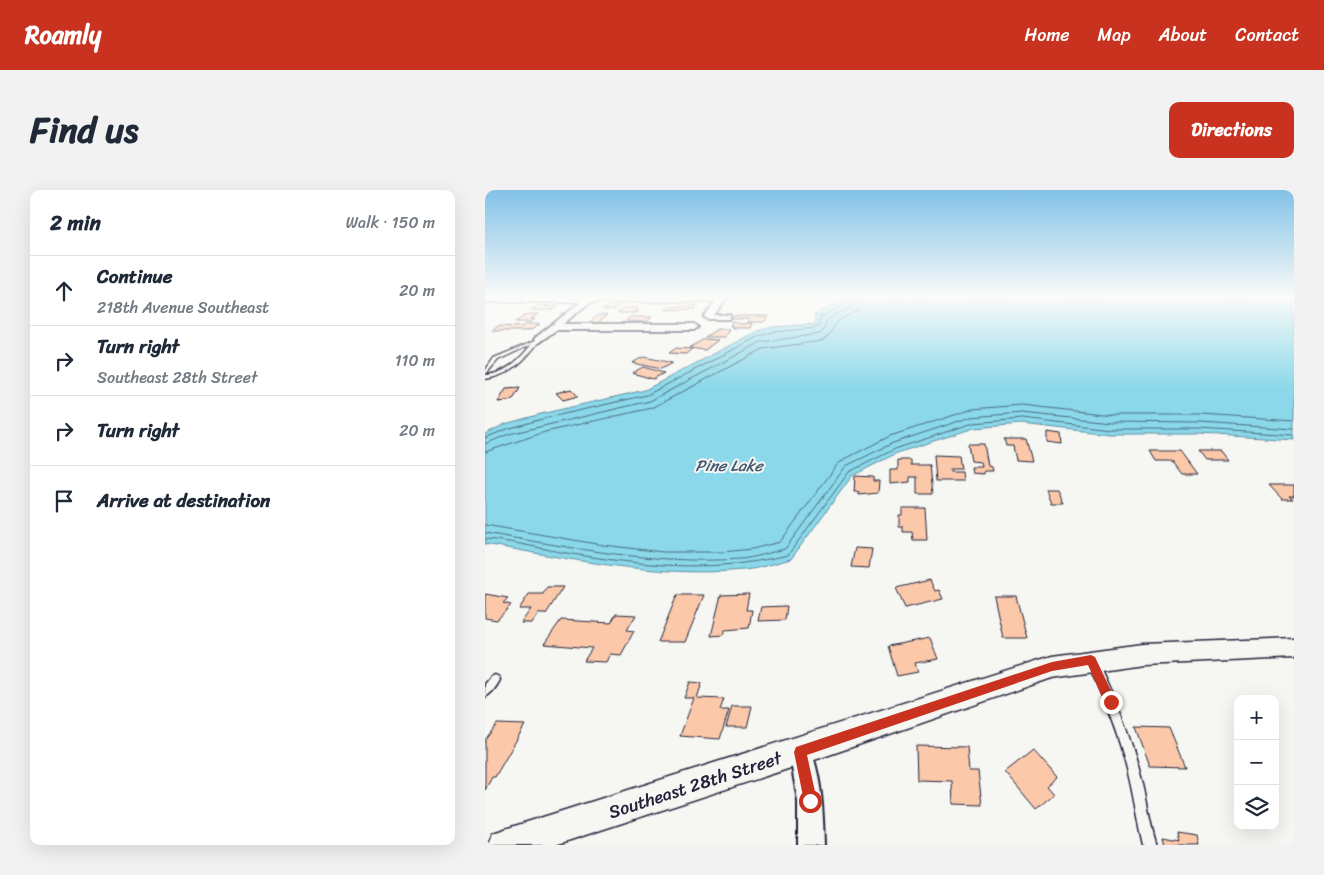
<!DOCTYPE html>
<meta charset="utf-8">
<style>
:root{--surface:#fff;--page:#f2f2f3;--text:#1f2937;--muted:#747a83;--line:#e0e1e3;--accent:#c8321e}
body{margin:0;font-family:Sriracha,sans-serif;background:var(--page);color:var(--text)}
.controls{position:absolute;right:15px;bottom:15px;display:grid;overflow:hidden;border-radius:10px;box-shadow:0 5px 20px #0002}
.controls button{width:45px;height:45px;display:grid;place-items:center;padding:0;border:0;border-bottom:1px solid var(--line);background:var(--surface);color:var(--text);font:25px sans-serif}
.stop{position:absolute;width:15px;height:15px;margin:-11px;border:4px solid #c8321e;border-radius:50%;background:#fff}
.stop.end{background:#c8321e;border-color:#fff;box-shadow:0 1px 5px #0008}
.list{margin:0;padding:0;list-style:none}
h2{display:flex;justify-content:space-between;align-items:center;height:65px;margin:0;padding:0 20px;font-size:21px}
h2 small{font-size:16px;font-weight:400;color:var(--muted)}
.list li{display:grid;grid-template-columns:32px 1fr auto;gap:15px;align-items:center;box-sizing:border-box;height:70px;padding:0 20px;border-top:1px solid var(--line)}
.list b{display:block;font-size:19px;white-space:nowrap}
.list p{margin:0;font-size:16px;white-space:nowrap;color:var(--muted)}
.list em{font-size:16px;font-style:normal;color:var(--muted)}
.icon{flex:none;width:28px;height:28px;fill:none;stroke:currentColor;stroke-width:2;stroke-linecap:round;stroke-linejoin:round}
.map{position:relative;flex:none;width:809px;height:655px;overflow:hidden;border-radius:10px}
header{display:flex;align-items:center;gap:30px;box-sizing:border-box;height:70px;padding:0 25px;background:var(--accent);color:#fff}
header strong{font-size:24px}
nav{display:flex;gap:28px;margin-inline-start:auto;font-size:18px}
.intro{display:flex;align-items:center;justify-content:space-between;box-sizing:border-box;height:120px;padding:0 30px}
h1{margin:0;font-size:35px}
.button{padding:12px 22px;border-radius:10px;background:var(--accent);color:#fff;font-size:18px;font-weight:700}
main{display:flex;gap:30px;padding:0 30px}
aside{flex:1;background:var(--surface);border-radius:10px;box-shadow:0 5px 20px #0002}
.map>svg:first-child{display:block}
.water{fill:#8ad8e9;stroke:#608fa3}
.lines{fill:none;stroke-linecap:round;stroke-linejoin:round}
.shore{stroke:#4c6b81;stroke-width:1}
.building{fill:#fbc9aa;stroke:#22223b}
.service-casing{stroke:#22223b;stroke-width:3}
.minor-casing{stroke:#22223b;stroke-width:4}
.tertiary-casing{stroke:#22223b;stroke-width:3}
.service{fill:#f6f6f2;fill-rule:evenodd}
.minor{fill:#f6f6f2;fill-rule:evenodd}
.tertiary{fill:#f6f6f2;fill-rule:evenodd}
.route{fill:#c8321e}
.labels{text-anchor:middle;stroke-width:4;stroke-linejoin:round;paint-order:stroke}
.water-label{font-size:16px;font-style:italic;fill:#41596f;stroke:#f6f6f2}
.near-street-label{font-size:18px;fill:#22223b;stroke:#f6f6f2}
</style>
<header>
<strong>Roamly</strong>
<nav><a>Home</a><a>Map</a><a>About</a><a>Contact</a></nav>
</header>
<div class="intro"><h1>Find us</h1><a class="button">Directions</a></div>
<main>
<aside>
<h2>2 min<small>Walk · 150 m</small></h2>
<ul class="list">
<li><svg class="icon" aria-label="ahead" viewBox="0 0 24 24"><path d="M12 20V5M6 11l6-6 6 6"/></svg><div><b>Continue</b><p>218th Avenue Southeast</p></div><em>20 m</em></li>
<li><svg class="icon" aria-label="right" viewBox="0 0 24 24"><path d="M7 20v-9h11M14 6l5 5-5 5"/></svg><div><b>Turn right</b><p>Southeast 28th Street</p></div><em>110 m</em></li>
<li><svg class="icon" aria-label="right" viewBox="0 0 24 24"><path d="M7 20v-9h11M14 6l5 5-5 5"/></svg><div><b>Turn right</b></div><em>20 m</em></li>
<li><svg class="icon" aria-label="arrive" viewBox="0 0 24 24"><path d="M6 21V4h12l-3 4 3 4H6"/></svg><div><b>Arrive at destination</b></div></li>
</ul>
</aside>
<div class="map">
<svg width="809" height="655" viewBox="0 0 809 655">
<rect width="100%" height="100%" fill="#f6f6f2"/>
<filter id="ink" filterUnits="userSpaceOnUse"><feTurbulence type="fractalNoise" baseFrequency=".02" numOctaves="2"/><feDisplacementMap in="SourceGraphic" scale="10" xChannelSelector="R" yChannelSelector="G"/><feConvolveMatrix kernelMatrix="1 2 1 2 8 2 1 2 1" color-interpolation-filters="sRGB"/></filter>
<g filter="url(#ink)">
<path class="water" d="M364,107H809V250L715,244H624L536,234L489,238L412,263L367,286L306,369C290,373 274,379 258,380C172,388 84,369 0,354V244L20,234L56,224L160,200L272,141L288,137L330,134V125L350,112Z"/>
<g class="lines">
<path class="shore" d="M0,248L22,239L57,229L162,205L274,146L289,142L331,138L334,135L335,127L360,114L362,107
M0,254L24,244L165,211L276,152L335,144L339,139L342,130L365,117L369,107
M0,262L60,242L167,218L278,159L337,151L343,146L353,131L373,120L376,107
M0,335L118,355L178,362H238L267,359L295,352L352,275L358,270L405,246L488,219L537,215L626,225H716L809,231
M0,343C84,357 169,375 255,369C270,368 286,362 300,359L361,276L408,253L486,227L537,223L625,232L716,233L809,239
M0,349C25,351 50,357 75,362C155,375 223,384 303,365L364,282L410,259L488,233L537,229L625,239H715L809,245"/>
</g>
<path class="building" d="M127,114H136L130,120H118Z
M55,115H63L60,116H63L62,117L74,116L68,120H46Z
M212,115L210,119L181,120L184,117Z
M139,118H153L149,121H154L152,123H133Z
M43,124H53L46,129H50L45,132H30Z
M113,125H122L112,134H102Z
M248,126H283L279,132H262L265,129H246Z
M145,127H167L162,132L141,131Z
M247,132L256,134L267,133L265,138H247L248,136H245Z
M41,134H55L48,139L40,141H7L13,136L37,137Z
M232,139H244L240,147H220Z
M219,149L233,150L220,160L204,158Z
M191,158L207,159L201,164L184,163Z
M158,167L169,169L187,173L176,179L147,173Z
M158,177L179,183L168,189L147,183Z
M35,198L29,208L24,211L13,212L21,199Z
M86,199L93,206L78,210L71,203Z
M562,242L576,244L577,254L562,252Z
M519,249H541L547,271L531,270L528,256H521Z
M483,254H499L503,276L507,277L508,281H499V284L487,283L486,277H497L496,272L486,271Z
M665,261H695L712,284H697L687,271H671Z
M713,261H736L743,270H720Z
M449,265L474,266L476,279H465V282H477L478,291H451Z
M413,270H426V275H445L448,304H432V287H425V292L405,294V280H413Z
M370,286L388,287V291H394L393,303L374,305V302H369Z
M784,295H809V306H804L808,309H797Z
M561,299H572L578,313H566Z
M417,318H440L442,350H428L427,342H418V337H414V325H417Z
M370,358L387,359L384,378L366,377Z
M445,390L450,401L454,400L458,409L420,418L411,398Z
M62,397H78L61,424H53L47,433H36L46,419H34L44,404H58Z
M0,404L23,408L18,413L26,415L12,430L0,428Z
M264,404L261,420H267L264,438L240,440L238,445L226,446L236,405Z
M192,405H219L200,452H173Z
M509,406H531L542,448H518Z
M302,416L300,430L273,431L276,417Z
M131,424L151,425L142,440L149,441L136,465L125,464L121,472L99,471L107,458L59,454L76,430L126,433Z
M445,448L453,469L430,473L433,482L412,486L403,456Z
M205,492L217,493L212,508L239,509L235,520H244L235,549L195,546L209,508H199Z
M247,516H267L262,537H241Z
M12,534L40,535L10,587H7L0,600V550Z
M651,537L684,538L700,577L665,576Z
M431,556L482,557L484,581H493L497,615L468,614L467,591L432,590Z
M548,560L572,587L562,596L569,604L551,619L520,582Z
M692,642L712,645L714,655H680L678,647L694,650Z"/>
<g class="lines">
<defs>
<path id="service" d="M51,149L55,150C41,169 25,186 0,189V181L9,168L50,151ZM47,154C35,169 21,184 0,185L13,170Z
M608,470L612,471C629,507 645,544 655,583C662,607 664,631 672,655H658C652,631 649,607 643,583C634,545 619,509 603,474L604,471Z
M10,485L14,487L15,490C12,496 6,504 0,507V494L6,487Z"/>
<path id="minor" d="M240,107L241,109L229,125H245V129H223L219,127L231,111L105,112L78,134H209L213,137L209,140H71L53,153L49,150L50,148L96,112H0V108Z
M315,550L323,553C337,585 338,621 339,655H313V611L304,561L307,553Z"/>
<path id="tertiary" d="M809,448V468L657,475L567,488L315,575L70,655H4L8,643L20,639L567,466L657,454Z"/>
</defs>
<use href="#service" class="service-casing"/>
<use href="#minor" class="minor-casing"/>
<use href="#tertiary" class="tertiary-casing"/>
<use href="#service" class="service"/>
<use href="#minor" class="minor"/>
<use href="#tertiary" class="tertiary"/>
</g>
</g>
<linearGradient id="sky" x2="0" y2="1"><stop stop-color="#82c2e8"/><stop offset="0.54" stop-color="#fbfbf9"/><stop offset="1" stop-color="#fbfbf9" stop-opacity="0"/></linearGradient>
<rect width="809" height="199" fill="url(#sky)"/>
<path class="route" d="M606,465L610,467L630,509L631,512L630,516L626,518L621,516L603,475L567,481L322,565L332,611L330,616L325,618L320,616L309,562L311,557L567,472Z"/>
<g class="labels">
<g class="water-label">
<text x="244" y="281">Pine Lake</text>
</g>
<g class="near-street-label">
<text transform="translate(210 595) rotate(-18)" y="6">Southeast 28th Street</text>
</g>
</g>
</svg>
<div class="controls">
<button>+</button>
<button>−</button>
<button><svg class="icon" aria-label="layers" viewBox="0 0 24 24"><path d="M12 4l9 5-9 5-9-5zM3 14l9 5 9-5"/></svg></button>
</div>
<div class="stop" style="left:325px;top:611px"></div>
<div class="stop end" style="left:626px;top:512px"></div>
</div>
</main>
